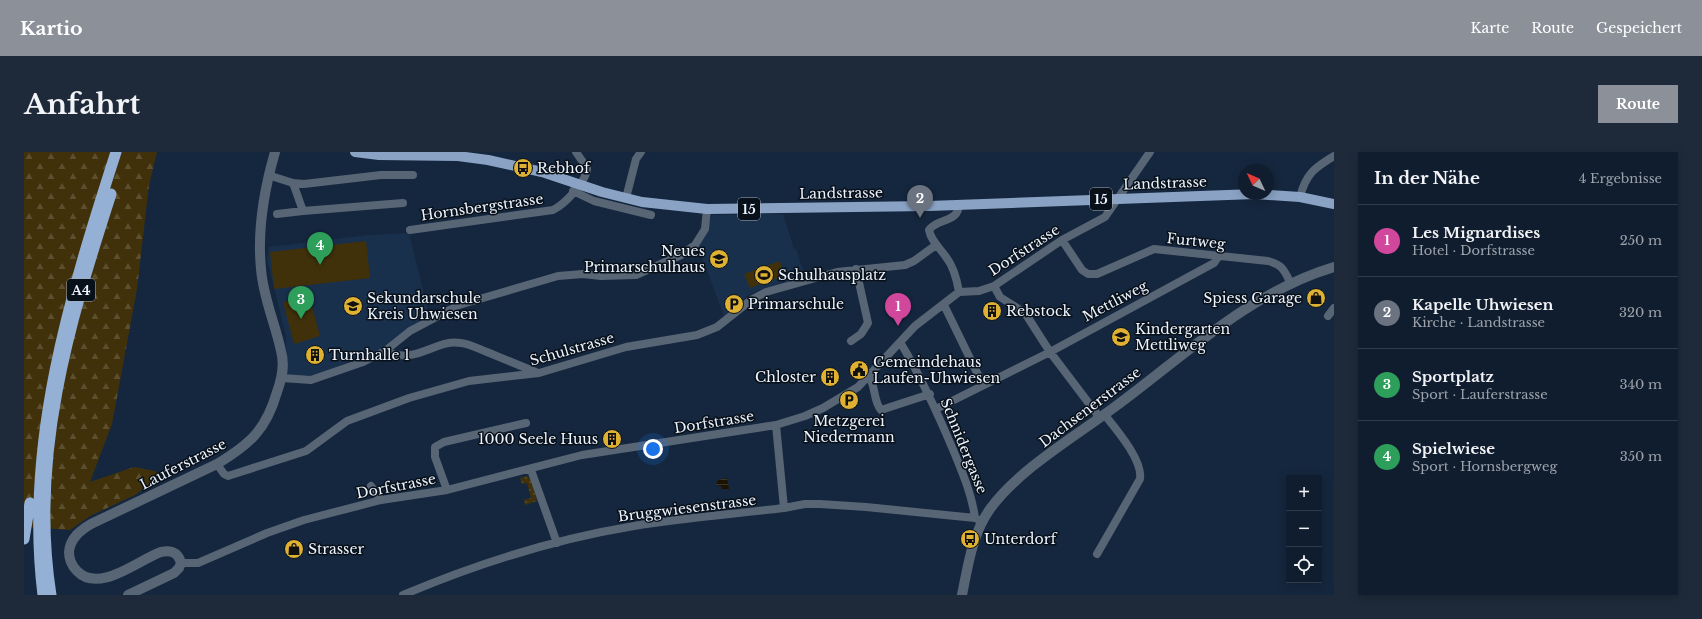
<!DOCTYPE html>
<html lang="de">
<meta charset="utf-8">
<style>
:root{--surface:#101d2e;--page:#1e2a3a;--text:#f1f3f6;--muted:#9ca2aa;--line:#303b4a;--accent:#8c9099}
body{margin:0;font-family:"Libre Baskerville",serif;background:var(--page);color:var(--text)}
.controls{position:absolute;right:12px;bottom:12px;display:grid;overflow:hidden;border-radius:0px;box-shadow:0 2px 10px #0003}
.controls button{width:36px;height:36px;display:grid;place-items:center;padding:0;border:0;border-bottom:1px solid var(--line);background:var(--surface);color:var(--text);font:20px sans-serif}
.compass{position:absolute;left:1214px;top:12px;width:36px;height:36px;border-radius:50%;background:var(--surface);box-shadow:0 2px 10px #0003;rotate:314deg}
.you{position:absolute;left:629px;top:297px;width:14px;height:14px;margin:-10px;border:3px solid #fff;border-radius:50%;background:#1a73e8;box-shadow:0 0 0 6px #1a73e833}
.badge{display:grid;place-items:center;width:26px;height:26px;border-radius:50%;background:var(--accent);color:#fff;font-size:13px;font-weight:700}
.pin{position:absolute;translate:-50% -33px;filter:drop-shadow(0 1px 2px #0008)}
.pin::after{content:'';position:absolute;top:21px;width:14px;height:12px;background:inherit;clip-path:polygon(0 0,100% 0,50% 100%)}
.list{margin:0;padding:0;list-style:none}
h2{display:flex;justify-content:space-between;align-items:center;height:52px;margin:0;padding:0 16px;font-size:17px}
h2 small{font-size:13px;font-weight:400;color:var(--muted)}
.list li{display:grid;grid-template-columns:26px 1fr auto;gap:12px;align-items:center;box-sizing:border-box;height:72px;padding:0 16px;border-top:1px solid var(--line)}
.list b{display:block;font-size:15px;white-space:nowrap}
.list p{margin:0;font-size:13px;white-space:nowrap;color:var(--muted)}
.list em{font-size:13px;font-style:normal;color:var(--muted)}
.icon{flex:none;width:22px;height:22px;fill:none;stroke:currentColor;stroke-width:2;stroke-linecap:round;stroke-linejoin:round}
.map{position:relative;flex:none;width:1310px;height:443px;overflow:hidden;border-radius:0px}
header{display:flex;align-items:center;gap:24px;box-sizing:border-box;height:56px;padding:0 20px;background:var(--accent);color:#fff}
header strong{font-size:19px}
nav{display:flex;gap:22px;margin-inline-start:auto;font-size:14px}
.intro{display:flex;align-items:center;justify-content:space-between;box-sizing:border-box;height:96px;padding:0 24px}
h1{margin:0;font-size:28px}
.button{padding:10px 18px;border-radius:0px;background:var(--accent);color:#fff;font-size:14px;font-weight:700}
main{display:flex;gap:24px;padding:0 24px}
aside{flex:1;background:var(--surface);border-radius:0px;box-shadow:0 2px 10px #0003}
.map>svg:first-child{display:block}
.built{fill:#19304c}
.grass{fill:url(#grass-dots)}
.forest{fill:url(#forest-firs)}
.green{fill:#40310b}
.water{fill:url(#water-rules)}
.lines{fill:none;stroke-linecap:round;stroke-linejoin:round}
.minor{stroke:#586575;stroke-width:8}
.tertiary{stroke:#586575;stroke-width:10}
.primary{stroke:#8aa3c4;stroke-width:10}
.trunk{stroke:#94b0d4;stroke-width:11}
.labels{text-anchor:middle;stroke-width:3;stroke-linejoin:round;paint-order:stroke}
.shield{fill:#08101a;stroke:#a8afb9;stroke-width:1}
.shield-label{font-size:13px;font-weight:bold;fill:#ecf3fd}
.poi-label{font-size:14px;fill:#ecf3fd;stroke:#08101a;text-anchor:start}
.street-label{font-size:14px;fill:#ecf3fd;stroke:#08101a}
</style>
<header>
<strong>Kartio</strong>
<nav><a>Karte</a><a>Route</a><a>Gespeichert</a></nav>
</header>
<div class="intro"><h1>Anfahrt</h1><a class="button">Route</a></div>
<main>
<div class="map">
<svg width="1310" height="443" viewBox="0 0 1310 443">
<defs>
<pattern id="grass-dots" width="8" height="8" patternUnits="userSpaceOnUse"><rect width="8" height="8" fill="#40310b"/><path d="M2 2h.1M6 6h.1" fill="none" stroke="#5c4f2f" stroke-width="1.8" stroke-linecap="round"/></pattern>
<pattern id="forest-firs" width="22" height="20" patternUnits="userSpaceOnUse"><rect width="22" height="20" fill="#40310b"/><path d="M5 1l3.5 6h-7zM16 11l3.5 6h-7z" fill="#5c4f2f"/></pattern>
<pattern id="water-rules" width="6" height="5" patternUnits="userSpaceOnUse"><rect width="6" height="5" fill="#1b1300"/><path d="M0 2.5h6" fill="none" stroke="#3c3626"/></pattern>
</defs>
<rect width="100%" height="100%" fill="#15273e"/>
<path class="built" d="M759,62L770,97H772L781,124L735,138L723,144L700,164L674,94L684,75L688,63Z
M385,81L405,163L384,176L359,197L284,226L263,223L262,185L243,106L245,95L345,83Z"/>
<path class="grass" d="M503,324L507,328L513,349L501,353L500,348L507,346L503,331L498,332L496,326Z"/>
<path class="forest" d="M0,0H133L125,33L113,137L88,272L66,330L110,315L131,319L135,322V325L111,343L66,364L46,378L2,375L0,387Z"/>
<path class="green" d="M342,89L346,126L250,137L246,100Z
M756,109L760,124L726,136L720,122Z
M285,143L296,184L270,192L259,150Z"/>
<path class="water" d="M703,326L705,337H698L697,334L692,333L694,328Z"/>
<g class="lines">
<path class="minor" d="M244,23L269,31L280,32L357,23H389
M269,31L279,59L379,51
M549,39L570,49L627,63
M1276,45C1282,22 1290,16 1310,4
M602,46L612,7L617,0
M253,62L279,59
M386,78L529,58C541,52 563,29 563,16L552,0
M1038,88L1058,118L1064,122H1073L1130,97L1244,109C1259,113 1260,118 1267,132
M970,134L976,145L1001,161L1026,200L1076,266
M935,140C933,128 930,115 922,105C916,96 907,89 905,78C913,66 935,71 935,52
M920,153L959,233
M1304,164L1310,156
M827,189L837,182L844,171L832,117
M876,190C898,226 914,262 930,300C939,322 948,343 951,366
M361,199C392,214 412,186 437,191C446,192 455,197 463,200C480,207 497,214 514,221
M845,225C852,234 849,249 857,258L906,242
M258,226L287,228L339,210L361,199L386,179L435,153L534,124L559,122L577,124L612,123L657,103L671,93L681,77L683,57
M912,257L1026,200L1190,111L1194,105
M752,273L760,356
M193,312L200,322L204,324L282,299L323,269L385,246L445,229L515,221L602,195L673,183L693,175L727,148L742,140L813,120L881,113L890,109L912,93
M507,318L533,391
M347,334L357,348
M423,338L411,305V295L420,290L502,271
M1073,402L1116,327C1119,308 1092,277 1080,262
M157,411H174L243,381L280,368L357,348L423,338L558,303L752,273L781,264L799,256L834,235L891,174L935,140L955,139L970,134L1038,88L1081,65L1126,0
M379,443C452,412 531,387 610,374C660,366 711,362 760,356L781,352H796L842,355L951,366L958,369"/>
<path class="tertiary" d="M104,443L150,421L155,416L157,411C154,400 147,398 137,400C114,408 75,442 53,419C48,414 45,407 45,400C46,386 57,378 67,372L193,312C226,292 242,278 253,240C258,226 261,213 257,199C251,171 239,145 237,117C233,77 240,38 251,0
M938,443C944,414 948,382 966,357C995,317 1052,284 1092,254C1161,203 1226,140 1310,115"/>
<path class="primary" d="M331,0L355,3L434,4L464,8L518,20L578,40L618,50L683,57L905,54L1231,42L1276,45L1310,52"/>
<path class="trunk" d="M0,387L6,351
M19,443C0,291 46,143 92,0
M27,443C5,305 45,172 87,42"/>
</g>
<defs>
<symbol id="bus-disc" viewBox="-11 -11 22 22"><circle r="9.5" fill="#deb133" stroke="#08101a"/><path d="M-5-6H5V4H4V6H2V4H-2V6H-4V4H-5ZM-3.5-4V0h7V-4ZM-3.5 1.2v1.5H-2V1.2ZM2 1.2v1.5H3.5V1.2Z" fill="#111"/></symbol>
<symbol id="school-disc" viewBox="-11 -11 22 22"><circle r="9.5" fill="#deb133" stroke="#08101a"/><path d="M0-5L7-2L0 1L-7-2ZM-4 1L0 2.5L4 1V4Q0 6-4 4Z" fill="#111"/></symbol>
<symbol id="stadium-disc" viewBox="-11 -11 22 22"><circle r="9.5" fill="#deb133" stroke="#08101a"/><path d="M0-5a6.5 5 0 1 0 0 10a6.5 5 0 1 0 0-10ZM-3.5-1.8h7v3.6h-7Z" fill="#111"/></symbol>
<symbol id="shop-disc" viewBox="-11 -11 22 22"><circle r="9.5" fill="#deb133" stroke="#08101a"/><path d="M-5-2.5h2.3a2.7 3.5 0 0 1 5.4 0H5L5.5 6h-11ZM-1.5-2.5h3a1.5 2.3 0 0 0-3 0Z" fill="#111"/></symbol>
<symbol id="parking-disc" viewBox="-11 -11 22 22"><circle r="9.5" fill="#deb133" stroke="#08101a"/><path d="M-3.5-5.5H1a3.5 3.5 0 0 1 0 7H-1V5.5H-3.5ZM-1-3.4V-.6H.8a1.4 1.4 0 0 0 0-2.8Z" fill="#111"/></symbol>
<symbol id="building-disc" viewBox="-11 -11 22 22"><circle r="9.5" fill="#deb133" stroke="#08101a"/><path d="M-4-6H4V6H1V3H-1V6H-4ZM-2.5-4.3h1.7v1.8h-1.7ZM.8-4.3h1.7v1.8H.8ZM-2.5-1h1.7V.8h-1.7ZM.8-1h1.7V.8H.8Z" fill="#111"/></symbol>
<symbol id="civic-disc" viewBox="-11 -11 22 22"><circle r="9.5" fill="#deb133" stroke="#08101a"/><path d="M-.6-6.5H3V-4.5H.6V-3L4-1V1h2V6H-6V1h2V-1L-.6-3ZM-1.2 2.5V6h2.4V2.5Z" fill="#111"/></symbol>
</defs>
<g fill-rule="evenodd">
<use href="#bus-disc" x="488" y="5" width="22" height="22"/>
<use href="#school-disc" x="684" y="96" width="22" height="22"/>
<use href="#stadium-disc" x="729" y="112" width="22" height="22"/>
<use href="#shop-disc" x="1281" y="135" width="22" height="22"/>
<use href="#parking-disc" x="699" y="141" width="22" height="22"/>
<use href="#school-disc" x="318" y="143" width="22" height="22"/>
<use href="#building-disc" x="957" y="148" width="22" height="22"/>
<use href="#school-disc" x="1086" y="174" width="22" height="22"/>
<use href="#building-disc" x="280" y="192" width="22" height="22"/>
<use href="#civic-disc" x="824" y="207" width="22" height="22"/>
<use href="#building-disc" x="795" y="214" width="22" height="22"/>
<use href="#parking-disc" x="814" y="237" width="22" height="22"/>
<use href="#building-disc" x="577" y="276" width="22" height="22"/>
<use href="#bus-disc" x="935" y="376" width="22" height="22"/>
<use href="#shop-disc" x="259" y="386" width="22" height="22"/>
</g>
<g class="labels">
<g class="shield">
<rect x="1066" y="36" width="22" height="22" rx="3"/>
<rect x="714" y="46" width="22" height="22" rx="3"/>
<rect x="43" y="127" width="28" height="22" rx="3"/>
</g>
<g class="shield-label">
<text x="1077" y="52">15</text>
<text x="725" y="62">15</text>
<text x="57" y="143">A4</text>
</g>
<g class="poi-label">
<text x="513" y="21">Rebhof</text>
<text x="681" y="104" text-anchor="end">Neues<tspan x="681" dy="16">Primarschulhaus</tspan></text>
<text x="754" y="128">Schulhausplatz</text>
<text x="343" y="151">Sekundarschule<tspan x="343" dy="16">Kreis Uhwiesen</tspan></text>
<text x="1278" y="151" text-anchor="end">Spiess Garage</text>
<text x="724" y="157">Primarschule</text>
<text x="982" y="164">Rebstock</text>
<text x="1111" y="182">Kindergarten<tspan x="1111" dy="16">Mettliweg</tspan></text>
<text x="305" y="208">Turnhalle 1</text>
<text x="849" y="215">Gemeindehaus<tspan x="849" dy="16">Laufen-Uhwiesen</tspan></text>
<text x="792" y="230" text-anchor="end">Chloster</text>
<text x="825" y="274" text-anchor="middle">Metzgerei<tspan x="825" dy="16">Niedermann</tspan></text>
<text x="574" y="292" text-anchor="end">1000 Seele Huus</text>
<text x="960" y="392">Unterdorf</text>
<text x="284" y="402">Strasser</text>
</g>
<g class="street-label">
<text transform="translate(1141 31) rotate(-2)" y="5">Landstrasse</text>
<text transform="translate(817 41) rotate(-1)" y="5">Landstrasse</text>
<text transform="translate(458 55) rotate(-8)" y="5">Hornsbergstrasse</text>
<text transform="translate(1172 89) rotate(6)" y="5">Furtweg</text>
<text transform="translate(1000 98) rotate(-33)" y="5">Dorfstrasse</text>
<text transform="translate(1091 149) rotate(-28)" y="5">Mettliweg</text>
<text transform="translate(548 197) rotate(-16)" y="5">Schulstrasse</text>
<text transform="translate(1066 255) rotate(-37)" y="5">Dachsenerstrasse</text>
<text transform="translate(690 270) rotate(-9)" y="5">Dorfstrasse</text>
<text transform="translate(940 294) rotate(68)" y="5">Schnidergasse</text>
<text transform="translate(159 312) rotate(-27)" y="5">Lauferstrasse</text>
<text transform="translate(372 334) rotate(-11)" y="5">Dorfstrasse</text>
<text transform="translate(663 356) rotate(-7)" y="5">Bruggwiesenstrasse</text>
</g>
</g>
</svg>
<div class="controls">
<button>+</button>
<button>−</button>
<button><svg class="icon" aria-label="locate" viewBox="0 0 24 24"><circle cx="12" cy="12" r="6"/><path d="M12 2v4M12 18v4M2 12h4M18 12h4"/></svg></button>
</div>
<svg class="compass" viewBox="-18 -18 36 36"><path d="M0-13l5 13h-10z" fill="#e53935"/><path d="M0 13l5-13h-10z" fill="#9ca2aa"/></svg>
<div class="you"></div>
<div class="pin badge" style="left:874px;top:174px;background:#d1479c">1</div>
<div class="pin badge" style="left:896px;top:66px;background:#6b7280">2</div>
<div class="pin badge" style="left:277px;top:167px;background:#2e9e5b">3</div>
<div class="pin badge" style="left:296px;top:113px;background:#2e9e5b">4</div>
</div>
<aside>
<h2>In der Nähe<small>4 Ergebnisse</small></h2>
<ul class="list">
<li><span class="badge" style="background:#d1479c">1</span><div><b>Les Mignardises</b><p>Hotel · Dorfstrasse</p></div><em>250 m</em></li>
<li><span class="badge" style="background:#6b7280">2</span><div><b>Kapelle Uhwiesen</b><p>Kirche · Landstrasse</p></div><em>320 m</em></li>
<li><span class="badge" style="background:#2e9e5b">3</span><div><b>Sportplatz</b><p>Sport · Lauferstrasse</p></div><em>340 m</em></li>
<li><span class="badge" style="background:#2e9e5b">4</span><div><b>Spielwiese</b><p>Sport · Hornsbergweg</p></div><em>350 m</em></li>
</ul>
</aside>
</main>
